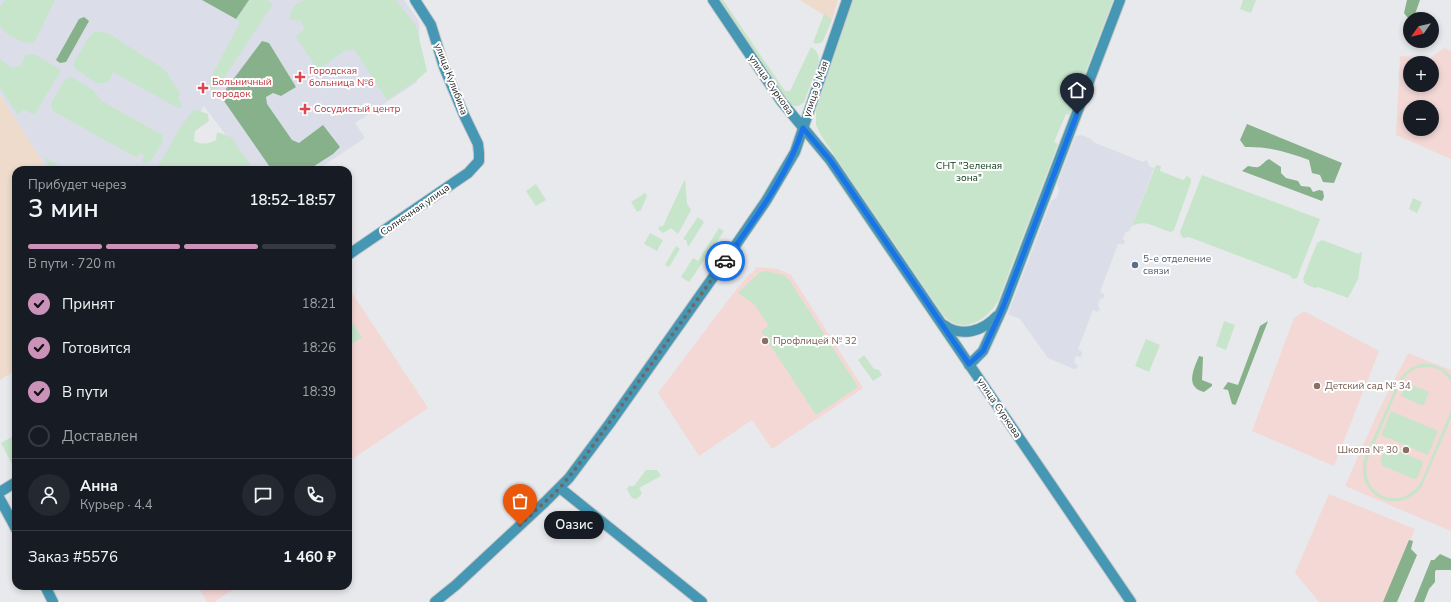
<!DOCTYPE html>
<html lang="ru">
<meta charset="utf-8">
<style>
body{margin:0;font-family:"Nunito Sans",sans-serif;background:#242831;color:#f1f3f6;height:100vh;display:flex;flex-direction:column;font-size:15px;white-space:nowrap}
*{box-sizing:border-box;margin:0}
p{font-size:13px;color:#9ea1a6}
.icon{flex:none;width:22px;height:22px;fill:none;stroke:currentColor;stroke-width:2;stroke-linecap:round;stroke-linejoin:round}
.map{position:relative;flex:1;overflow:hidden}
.details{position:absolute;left:12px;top:166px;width:340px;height:424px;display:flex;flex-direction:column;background:#171b24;border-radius:12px;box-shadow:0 2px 6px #0003}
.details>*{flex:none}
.needle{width:26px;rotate:236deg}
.controls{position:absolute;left:1403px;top:12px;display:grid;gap:8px}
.controls a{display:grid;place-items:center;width:36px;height:36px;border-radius:50%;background:#171b24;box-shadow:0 2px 6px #0003;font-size:20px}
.pin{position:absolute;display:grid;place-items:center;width:34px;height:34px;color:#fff;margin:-41px -17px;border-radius:50% 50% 50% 0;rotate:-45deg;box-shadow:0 0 4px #0007}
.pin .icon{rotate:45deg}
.courier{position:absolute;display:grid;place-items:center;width:40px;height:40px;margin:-20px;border:3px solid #1a73e8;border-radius:50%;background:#fff;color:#222;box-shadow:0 1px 5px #0007}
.bubble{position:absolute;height:28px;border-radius:14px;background:#171b24;box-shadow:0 2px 6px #0003;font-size:13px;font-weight:600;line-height:28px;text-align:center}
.head em{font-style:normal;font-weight:600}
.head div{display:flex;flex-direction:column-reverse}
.head{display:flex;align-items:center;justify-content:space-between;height:68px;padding:0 16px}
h1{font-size:26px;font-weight:600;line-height:30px}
.bar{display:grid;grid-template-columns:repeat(4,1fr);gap:6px 4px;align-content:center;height:48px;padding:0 16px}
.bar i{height:5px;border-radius:3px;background:#363941}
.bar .active{background:#cb92b9}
.bar p{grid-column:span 4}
.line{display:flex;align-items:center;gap:10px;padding:0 16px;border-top:1px solid #363941}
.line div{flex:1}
.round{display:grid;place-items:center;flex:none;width:42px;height:42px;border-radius:21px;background:#242831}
ol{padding:0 16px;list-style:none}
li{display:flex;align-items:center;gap:12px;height:44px}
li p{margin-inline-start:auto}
li .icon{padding:4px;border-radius:50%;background:#cb92b9;color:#111;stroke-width:4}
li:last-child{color:#9ea1a6}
li i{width:22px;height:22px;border:2px solid #363941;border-radius:50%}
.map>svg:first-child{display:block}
.built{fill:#dbdee9}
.industrial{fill:#eedbcb}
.education{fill:#f3d8d6;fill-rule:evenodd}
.green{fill:#c7e5ca}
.forest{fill:#86b18a}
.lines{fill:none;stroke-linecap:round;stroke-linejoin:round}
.secondary-casing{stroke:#c5c6c8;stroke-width:12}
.secondary{stroke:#4597b3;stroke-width:10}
.done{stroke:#696a6b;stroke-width:4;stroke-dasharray:0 7.2}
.route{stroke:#1a73e8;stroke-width:5}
.health-dot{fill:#e0444e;stroke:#fff;stroke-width:1.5}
.service-dot{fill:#5c6f8a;stroke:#fff;stroke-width:1.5}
.education-dot{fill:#8d6e63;stroke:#fff;stroke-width:1.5}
.labels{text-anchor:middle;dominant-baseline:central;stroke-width:4;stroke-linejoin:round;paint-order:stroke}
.health-label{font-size:10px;fill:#be3a42;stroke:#fff;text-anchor:start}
.street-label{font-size:10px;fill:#252526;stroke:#fff}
.park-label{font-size:10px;fill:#063813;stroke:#fff}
.service-label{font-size:10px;fill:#4e5e75;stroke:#fff;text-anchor:start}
.education-label{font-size:10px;fill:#785e54;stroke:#fff;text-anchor:start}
</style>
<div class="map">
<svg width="1451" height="602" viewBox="0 0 1451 602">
<rect width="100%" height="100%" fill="#e8e9ec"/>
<!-- built -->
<g class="built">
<polygon points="0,0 404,0 419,21 420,63 414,68 417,82 355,123 365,138 317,170 252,170 204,106 163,170 52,170 45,166 0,95"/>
<polygon points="1081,135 1091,139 1093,142 1143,162 1146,160 1148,162 1149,166 1154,168 1132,226 1129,231 1125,233 1123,239 1125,241 1124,244 1118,244 1100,292 1104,294 1104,298 1100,299 1098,305 1100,310 1097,312 1093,310 1078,349 1082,352 1082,355 1080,357 1076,356 1074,362 1078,366 1076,369 1074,369 1048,358 1020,319 1008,314 1051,201 1057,197 1059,190 1057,184 1074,140 1076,136"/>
</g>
<!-- industrial -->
<g class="industrial">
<polygon points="800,0 838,0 832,20"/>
<polygon points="0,95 48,170 16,170 16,370 0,380"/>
</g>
<!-- education -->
<g class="education">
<path d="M1444 48 1451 51V159L1396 135 1400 56 1431 58ZM1410 63H1432V85H1410ZM1410 107H1432V129H1410Z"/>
<polygon points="756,267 778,269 791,275 863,388 772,449 752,420 699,456 658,393 732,295 750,273 752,274"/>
<polygon points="348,287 428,408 348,462"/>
<polygon points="1304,311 1379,351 1334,466 1252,431 1294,318"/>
<polygon points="1408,353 1451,370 1451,531 1345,486 1377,414"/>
<polygon points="1329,494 1415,529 1386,602 1319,602 1295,573"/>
<polygon points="198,586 239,586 214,602 207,602"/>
</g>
<!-- green -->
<g class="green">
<path d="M5 0H55L34 43C23 44 8 36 0 27V7Z"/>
<polygon points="249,0 266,0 273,4 218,87 214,90 210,87 209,81 240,22 236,19"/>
<polygon points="304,0 396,0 416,26 427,71 417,80 387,100 354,49 344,51 318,70 296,37 304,29 301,21 289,19 294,6"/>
<path d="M717 0H723L785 91H790L811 47C817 50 819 55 819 62L804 102C798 108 793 107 786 102Z"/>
<path d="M853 0H1113L1069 115 1066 114 1054 142 1058 144 998 301C986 321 963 335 944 316L822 137 816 125V110Z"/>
<polygon points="1243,0 1256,0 1251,13 1240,9"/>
<path d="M824 14 832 20 823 41C820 44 817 44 813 43Z"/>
<polygon points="95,31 108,33 165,70 180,93 178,98 182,107 178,108 113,72 109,81 104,83 96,83 76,69 73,64 87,40"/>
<polygon points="34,54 61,70 34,115 24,109 18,115 0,88 0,59 12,68 21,65 25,55"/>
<polygon points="70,76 93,90 102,101 162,135 163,141 151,161 145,163 141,161 144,155 139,153 137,158 53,111 51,104 64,81"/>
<path d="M194 109 208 114 209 121 195 131 194 141C202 145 209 144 216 140L217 132 231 137 254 170H156L178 131Z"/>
<polygon points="43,156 66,170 51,170"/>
<path d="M1156 165 1161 166 1160 171 1183 180 1187 176 1191 179V182L1174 230 1171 232C1158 229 1145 218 1132 226Z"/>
<polygon points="1202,175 1320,219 1297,278 1293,279 1289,275 1189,237 1185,238 1182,237 1180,232"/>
<polygon points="685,179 687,204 691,210 678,234 671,228 663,233 658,229 660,226 663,226"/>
<polygon points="536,184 546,200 536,206 526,191"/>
<polygon points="645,193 647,196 641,210 637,212 631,202"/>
<polygon points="1413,198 1422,202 1417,213 1409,209"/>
<polygon points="698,217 704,222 689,246 687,245 687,241 683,239"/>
<polygon points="719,228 724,231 689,282 681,277 693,258 698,261"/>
<polygon points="650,233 663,240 657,251 644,244"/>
<path d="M1322 240 1359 254 1360 252 1362 253 1358 279 1348 298 1318 287 1315 288C1310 286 1304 285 1303 279L1317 243Z"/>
<polygon points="676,246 680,249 669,267 665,265"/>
<polygon points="766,271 784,275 790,281 858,387 816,415 761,331 769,326 754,304 738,293 760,272"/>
<polygon points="348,317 362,337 348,346"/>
<polygon points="1224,321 1235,325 1226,350 1216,346"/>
<polygon points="1146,339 1160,345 1149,372 1135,366"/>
<polygon points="864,355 874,369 879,370 882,375 873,381 858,360"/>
<path d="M1421 364C1433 363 1443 367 1451 376V381L1442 371 1432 367 1417 368 1408 373 1401 382 1367 461C1360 497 1402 513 1421 482L1451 411V419L1421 488C1397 517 1355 495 1364 459L1399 380C1405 371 1411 367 1421 364Z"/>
<polygon points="1407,383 1429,392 1423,406 1401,396"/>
<polygon points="1391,411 1438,431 1428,455 1381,435"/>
<polygon points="15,435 16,462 12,464 1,443"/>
<polygon points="1388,447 1422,461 1423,464 1417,478 1414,479 1383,466 1380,461 1385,450"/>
<polygon points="646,470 657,470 661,476 639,488 642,493 640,496 636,499 632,498 627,489 629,486 634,486"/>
</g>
<!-- forest -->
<g class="forest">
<polygon points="202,0 249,0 236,19"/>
<polygon points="1407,0 1420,0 1414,17 1407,17 1404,13"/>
<polygon points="84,17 89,21 66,62 60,63 56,60 79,19"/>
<polygon points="262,41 269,43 296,87 281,96 273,93 266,97 267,104 292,140 299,143 323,125 340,147 333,154 308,170 272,170 224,101 226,89"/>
<path d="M1247 124 1342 163 1334 183 1323 182 1320 175 1312 173 1309 160C1288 152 1267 146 1245 147L1240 140Z"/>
<path d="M1269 159 1281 167V173L1286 178 1298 181 1301 186 1310 187 1313 192 1319 190 1323 191 1324 197 1322 201 1242 171 1248 166C1251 166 1255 168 1258 167 1262 166 1264 161 1269 159Z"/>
<polygon points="1268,321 1236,404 1235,405 1232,404 1228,390 1223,389 1228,382 1238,385 1260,326"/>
<path d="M1199 356 1203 357 1202 380 1212 384V386L1204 392C1201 391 1197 390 1195 387 1188 379 1196 364 1199 356Z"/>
<polygon points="1409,540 1413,541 1411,549 1417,555 1397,602 1383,602"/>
<polygon points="1440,554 1451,559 1451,570 1436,570 1435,572 1435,582 1429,589 1424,602 1414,602 1431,560 1434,560"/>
</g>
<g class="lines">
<defs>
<g id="secondary">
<polyline points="713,0 781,101 830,160 1131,602"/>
<polyline points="348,255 468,173 479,161 479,153 478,144 464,115 444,67 431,25 415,0"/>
<path d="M944 325C962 338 983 331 997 316"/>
<polyline points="969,365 983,351 1003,307 1120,0"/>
<polyline points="560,488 702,602"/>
<polyline points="0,492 16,482"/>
<polyline points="0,499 16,529"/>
<polyline points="45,586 53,602"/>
<polyline points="435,602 456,585 545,502 569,478 610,423 733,249 766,201 795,152 847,0"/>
</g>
</defs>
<!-- secondary casing -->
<use href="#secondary" class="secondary-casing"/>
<!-- secondary -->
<use href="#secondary" class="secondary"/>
</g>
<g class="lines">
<!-- done -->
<polyline class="done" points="520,525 560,488 584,458 725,261"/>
<!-- route -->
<path class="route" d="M725 261C753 221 789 174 803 128L830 160 969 364 983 351 1003 307 1077 114"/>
</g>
<!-- markers -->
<g class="health-dot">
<path d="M298 71h4v4h4v4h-4v4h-4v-4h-4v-4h4z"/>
<path d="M201 82h4v4h4v4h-4v4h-4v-4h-4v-4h4z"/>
<path d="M303 103h4v4h4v4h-4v4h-4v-4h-4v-4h4z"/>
</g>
<circle class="service-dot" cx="1135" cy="265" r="4"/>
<g class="education-dot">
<circle cx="765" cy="341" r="4"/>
<circle cx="1317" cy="386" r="4"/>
<circle cx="1406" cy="450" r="4"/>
</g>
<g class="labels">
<!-- health labels -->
<g class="health-label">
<text x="309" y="71">Городская<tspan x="309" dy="12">больница №6</tspan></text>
<text x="212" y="82">Больничный<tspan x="212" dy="12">городок</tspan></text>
<text x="314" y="109">Сосудистый центр</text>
</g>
<!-- street labels -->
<g class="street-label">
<text transform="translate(451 79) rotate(69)">улица Кулибина</text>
<text transform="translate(771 85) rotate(55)">улица Суркова</text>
<text transform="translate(816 89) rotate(-71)">улица 9 Мая</text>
<text transform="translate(415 210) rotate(-35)">Солнечная улица</text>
<text transform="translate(999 408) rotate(56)">улица Суркова</text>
</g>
<!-- park labels -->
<g class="park-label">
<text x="969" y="166">СНТ "Зеленая<tspan x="969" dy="12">зона"</tspan></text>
</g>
<!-- service labels -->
<g class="service-label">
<text x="1143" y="259">5-е отделение<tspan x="1143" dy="12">связи</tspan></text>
</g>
<!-- education labels -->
<g class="education-label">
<text x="773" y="341">Профлицей № 32</text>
<text x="1325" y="386">Детский сад № 34</text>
<text x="1398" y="450" text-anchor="end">Школа № 30</text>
</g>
</g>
</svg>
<div class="controls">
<a><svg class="needle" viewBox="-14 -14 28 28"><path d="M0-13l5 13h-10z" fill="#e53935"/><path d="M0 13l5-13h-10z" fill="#9ea1a6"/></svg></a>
<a>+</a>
<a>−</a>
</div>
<div class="pin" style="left:520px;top:525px;background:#ea580c"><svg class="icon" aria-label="bag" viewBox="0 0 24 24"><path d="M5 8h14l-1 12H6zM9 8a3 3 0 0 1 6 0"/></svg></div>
<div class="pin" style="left:1077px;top:114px;background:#1f2937"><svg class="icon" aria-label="home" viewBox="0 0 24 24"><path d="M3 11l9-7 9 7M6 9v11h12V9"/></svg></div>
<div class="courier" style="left:725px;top:261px"><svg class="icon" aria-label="car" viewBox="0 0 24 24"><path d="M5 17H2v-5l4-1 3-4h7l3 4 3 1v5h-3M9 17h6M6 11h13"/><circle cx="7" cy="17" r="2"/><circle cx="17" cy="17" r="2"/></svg></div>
<div class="bubble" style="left:544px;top:511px;width:60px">Оазис</div>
<section class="details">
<div class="head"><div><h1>3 мин</h1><p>Прибудет через</p></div><em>18:52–18:57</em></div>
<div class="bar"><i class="active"></i><i class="active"></i><i class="active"></i><i></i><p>В пути · 720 m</p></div>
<ol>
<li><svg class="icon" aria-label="check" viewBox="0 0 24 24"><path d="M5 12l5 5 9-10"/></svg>Принят<p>18:21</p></li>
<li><svg class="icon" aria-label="check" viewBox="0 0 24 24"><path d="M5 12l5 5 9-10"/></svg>Готовится<p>18:26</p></li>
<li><svg class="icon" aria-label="check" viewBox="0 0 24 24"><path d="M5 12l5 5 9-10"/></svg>В пути<p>18:39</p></li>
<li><i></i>Доставлен</li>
</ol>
<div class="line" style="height:72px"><a class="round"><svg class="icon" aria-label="person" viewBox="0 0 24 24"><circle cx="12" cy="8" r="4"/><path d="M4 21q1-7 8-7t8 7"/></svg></a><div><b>Анна</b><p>Курьер · 4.4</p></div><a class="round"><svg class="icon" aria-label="chat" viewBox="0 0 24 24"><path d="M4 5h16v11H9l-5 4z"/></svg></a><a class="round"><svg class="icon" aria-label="phone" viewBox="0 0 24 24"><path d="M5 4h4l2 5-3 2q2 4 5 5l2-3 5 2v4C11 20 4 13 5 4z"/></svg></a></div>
<div class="line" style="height:52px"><div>Заказ #5576</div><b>1 460 ₽</b></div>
</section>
</div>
